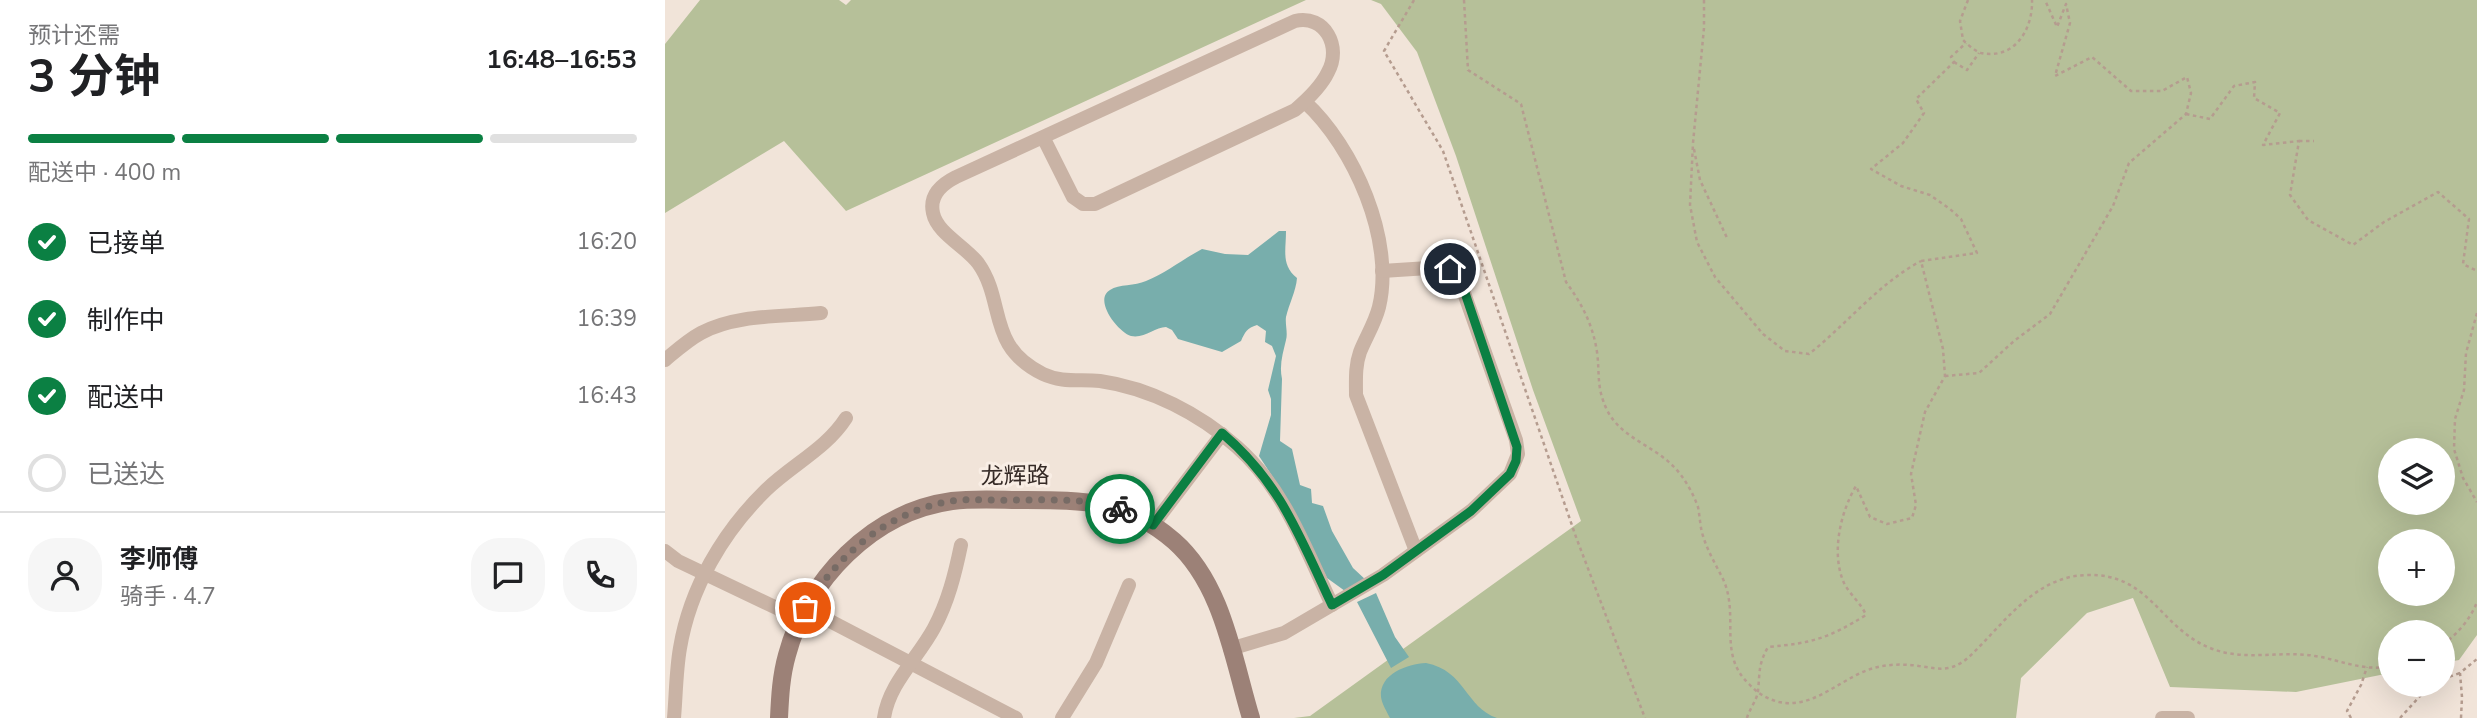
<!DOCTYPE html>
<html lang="zh">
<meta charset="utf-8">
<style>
body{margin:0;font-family:"Nunito Sans","Noto Sans SC",sans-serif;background:#f6f6f6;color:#202124;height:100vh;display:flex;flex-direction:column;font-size:26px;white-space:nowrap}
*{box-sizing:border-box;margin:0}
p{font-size:23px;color:#757577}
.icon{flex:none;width:38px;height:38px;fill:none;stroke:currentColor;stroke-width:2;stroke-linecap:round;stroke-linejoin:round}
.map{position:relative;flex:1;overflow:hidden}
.side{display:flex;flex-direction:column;background:#fff;width:665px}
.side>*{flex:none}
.fabs{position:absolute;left:1713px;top:438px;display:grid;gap:14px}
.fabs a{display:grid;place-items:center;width:77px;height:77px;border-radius:50%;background:#fff;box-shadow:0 7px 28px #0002;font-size:35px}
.pin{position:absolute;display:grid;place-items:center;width:60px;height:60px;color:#fff;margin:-30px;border:4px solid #fff;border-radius:50%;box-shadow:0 2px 7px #0007}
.courier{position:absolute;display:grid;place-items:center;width:70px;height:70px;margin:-35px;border:5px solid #0b8043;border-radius:50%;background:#fff;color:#222;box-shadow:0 2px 9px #0007}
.overview em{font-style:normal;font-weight:700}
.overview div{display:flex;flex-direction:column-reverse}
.overview{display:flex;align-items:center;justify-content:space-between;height:119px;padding:0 28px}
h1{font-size:46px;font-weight:700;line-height:52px}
.bar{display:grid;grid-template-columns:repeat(4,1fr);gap:10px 7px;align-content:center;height:84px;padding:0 28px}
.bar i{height:9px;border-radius:5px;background:#e0e0e0}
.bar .current{background:#0b8043}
.bar p{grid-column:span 4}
.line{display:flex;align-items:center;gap:18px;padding:0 28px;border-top:2px solid #e0e0e0}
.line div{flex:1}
.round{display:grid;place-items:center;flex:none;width:74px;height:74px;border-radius:28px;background:#f6f6f6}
ol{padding:0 28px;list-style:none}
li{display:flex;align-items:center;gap:21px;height:77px}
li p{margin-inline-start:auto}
li .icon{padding:7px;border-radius:50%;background:#0b8043;color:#fff;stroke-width:4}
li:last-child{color:#757577}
li i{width:38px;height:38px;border:4px solid #e0e0e0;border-radius:50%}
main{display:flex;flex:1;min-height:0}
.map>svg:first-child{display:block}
.green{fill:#b6c099;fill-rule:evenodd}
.water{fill:#78aeac}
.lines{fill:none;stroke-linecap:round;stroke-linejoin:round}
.path{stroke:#b59c8f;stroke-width:2.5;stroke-dasharray:3.5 3.5;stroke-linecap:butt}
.street{stroke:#c9b3a5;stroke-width:14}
.secondary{stroke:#9c8177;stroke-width:18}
.done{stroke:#776b65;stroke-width:7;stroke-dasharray:0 12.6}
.route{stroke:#0b8043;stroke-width:9}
.labels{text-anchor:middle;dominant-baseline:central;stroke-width:6;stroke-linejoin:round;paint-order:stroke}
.street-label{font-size:23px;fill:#352a26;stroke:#f9eee5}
</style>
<main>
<section class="side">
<div class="overview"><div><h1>3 分钟</h1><p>预计还需</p></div><em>16:48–16:53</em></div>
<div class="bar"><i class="current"></i><i class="current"></i><i class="current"></i><i></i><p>配送中 · 400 m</p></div>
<ol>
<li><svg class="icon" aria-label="check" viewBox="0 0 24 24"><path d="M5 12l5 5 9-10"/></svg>已接单<p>16:20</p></li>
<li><svg class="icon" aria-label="check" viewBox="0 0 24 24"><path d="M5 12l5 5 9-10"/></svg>制作中<p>16:39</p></li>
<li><svg class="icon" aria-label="check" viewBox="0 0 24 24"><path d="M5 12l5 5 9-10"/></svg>配送中<p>16:43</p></li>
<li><i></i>已送达</li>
</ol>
<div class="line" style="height:126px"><a class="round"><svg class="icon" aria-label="person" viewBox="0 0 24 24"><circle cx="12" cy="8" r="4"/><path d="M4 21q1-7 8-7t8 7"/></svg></a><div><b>李师傅</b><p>骑手 · 4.7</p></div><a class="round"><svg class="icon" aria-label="chat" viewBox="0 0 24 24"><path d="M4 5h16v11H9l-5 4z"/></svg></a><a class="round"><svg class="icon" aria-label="phone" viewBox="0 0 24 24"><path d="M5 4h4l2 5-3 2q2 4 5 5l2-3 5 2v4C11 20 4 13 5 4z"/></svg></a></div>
</section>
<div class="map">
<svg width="1812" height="718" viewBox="0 0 1812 718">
<rect width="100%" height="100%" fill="#f1e4d9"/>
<!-- green -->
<g class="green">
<polygon points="35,0 174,0 181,5 186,0 641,0 181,211 119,141 0,213 0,44"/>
<path d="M706 0H1812V635L1794 660 1778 663V632H1726L1725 673 1631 692 1505 687 1468 598 1422 613 1356 678 1351 718H629L645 716 916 521 868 390 791 156 752 52 716 4ZM1726 450H1778V502H1726ZM1726 541H1778V593H1726Z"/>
</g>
<!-- water -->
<g class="water">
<path d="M614 231H621C621 251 616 265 632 278 631 291 624 304 621 317 620 324 623 333 621 340 618 353 614 365 617 379L615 441 627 449 635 485 646 489 647 503 658 506 667 531 688 568 702 581 680 591 662 578 619 494 594 456 606 415V399L603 390 611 356 607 346 600 342 601 331 592 325C582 328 580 332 576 341L557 352 513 339 507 330 501 327C490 327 479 339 466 336 453 332 428 300 445 290 454 284 470 286 481 281 501 273 518 259 537 249L560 254 583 255Z"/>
<polygon points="711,593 730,637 744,657 726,668 692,602"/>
<path d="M761 663C801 671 800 707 832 718H725C722 712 717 704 716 697 714 674 742 664 761 663Z"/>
</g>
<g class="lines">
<!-- path -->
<g class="path">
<polyline points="749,0 719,51 778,151 911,537 980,718"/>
<path d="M799 0 803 70 856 104 901 282C917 304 928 325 932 352 935 374 931 387 942 410 956 438 988 445 1009 467 1019 477 1028 493 1033 507 1035 517 1035 527 1038 536 1043 552 1051 565 1058 579 1075 616 1052 654 1084 684 1092 693 1102 699 1114 702 1151 710 1179 674 1213 667 1226 664 1240 664 1254 666 1264 667 1273 670 1283 668 1298 665 1306 655 1316 645 1346 614 1375 576 1422 575 1485 573 1495 628 1545 648 1580 662 1615 650 1650 656 1676 660 1698 672 1726 666"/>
<path d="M1039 0V28L1028 143 1025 205 1032 242 1050 277 1098 334 1120 351 1144 354C1182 324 1213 284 1256 261"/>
<path d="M1303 0 1295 21 1298 40C1303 45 1310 51 1316 53 1350 60 1368 29 1367 0"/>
<polyline points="1289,62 1302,70 1314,53"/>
<polyline points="1521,114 1545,119 1569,86 1590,82 1589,98 1615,113 1598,145 1634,141 1625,195 1643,220 1688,245 1719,222 1773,192 1804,219 1798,264 1812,271"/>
<polyline points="1634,141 1649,141"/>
<polyline points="1029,149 1035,180 1063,240"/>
<polyline points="1812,313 1801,353 1799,390 1790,419 1789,449 1798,478 1812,502"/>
<polyline points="1280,376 1314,373 1349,341 1385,314 1448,206 1464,163 1521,114 1526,93 1522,77 1497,91 1466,91 1427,57 1390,76 1405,23 1401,4 1392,27 1380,0"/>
<path d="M1778 644C1792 635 1806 618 1812 602"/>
<polyline points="1778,679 1795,673"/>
<path d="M1082 718C1084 710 1092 700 1093 691 1095 672 1093 665 1103 647 1147 643 1162 639 1201 615 1196 603 1185 595 1179 583 1166 554 1175 513 1191 486L1205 517 1222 524 1247 518 1251 505 1246 474 1260 412 1280 376 1278 349 1256 261 1312 253 1296 219 1285 209 1265 195 1236 186 1206 169 1238 143 1259 113 1251 99 1289 62 1286 57 1301 43"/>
<polyline points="1686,718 1682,711 1696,685 1702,667"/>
<polyline points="1735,718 1766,684"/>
<polyline points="1796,718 1797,697 1795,673 1812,659"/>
</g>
<!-- street -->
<g class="street">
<path d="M640 102C689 147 730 240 714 307 710 323 701 337 695 352 690 366 691 380 691 395L751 551"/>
<path d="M378 137 408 197 418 204H430L630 110C643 99 656 87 663 72 677 47 660 14 630 21L291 177C277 184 264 195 268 213 272 233 300 246 313 263 341 302 321 346 378 374 397 383 415 379 435 381 485 388 535 414 572 447 619 488 641 550 667 605"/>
<path d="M0 360C12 350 23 340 36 333 71 314 118 317 156 313"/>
<polyline points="488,525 557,434"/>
<polyline points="0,551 13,561 135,619"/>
<polyline points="140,608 351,718"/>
<polyline points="565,649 619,633 718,575 806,511 845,474 853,454 851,440 793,276 779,267 717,271"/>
<path d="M9 718C11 695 11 671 15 648 25 588 58 532 101 490 128 464 161 449 181 418"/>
<path d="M219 718C224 683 253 658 269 628 283 602 290 574 296 545"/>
<polyline points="397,718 431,663 464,585"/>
<polyline points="1497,718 1523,718"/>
</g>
<!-- secondary -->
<path class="secondary" d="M114 718C115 697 116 676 122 655 142 580 207 512 287 501 310 498 337 500 361 500 419 500 462 500 509 541 558 584 568 659 586 718"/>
</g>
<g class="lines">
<!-- done -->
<path class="done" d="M140 608C173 555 222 512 286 501 308 498 332 501 355 500 389 500 422 498 455 509"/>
<!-- route -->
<path class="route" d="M455 509 488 525 557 433C616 483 635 538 667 605L718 575 806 511 845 474 851 461 852 447 796 281 785 269"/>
</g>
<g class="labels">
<!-- street labels -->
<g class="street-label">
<text transform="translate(350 476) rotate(-1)">龙辉路</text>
</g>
</g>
</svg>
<div class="fabs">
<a><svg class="icon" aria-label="layers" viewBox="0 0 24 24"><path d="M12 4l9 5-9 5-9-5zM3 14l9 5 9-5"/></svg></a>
<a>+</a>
<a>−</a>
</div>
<div class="pin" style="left:140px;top:608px;background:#ea580c"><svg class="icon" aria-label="bag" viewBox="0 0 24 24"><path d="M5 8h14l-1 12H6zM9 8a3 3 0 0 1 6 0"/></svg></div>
<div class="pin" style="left:785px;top:269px;background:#1f2937"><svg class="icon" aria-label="home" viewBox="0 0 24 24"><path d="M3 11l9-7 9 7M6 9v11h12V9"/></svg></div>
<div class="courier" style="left:455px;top:509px"><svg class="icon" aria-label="bike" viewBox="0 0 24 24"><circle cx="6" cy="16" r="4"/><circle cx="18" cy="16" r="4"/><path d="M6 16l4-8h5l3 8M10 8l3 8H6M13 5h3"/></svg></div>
</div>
</main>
